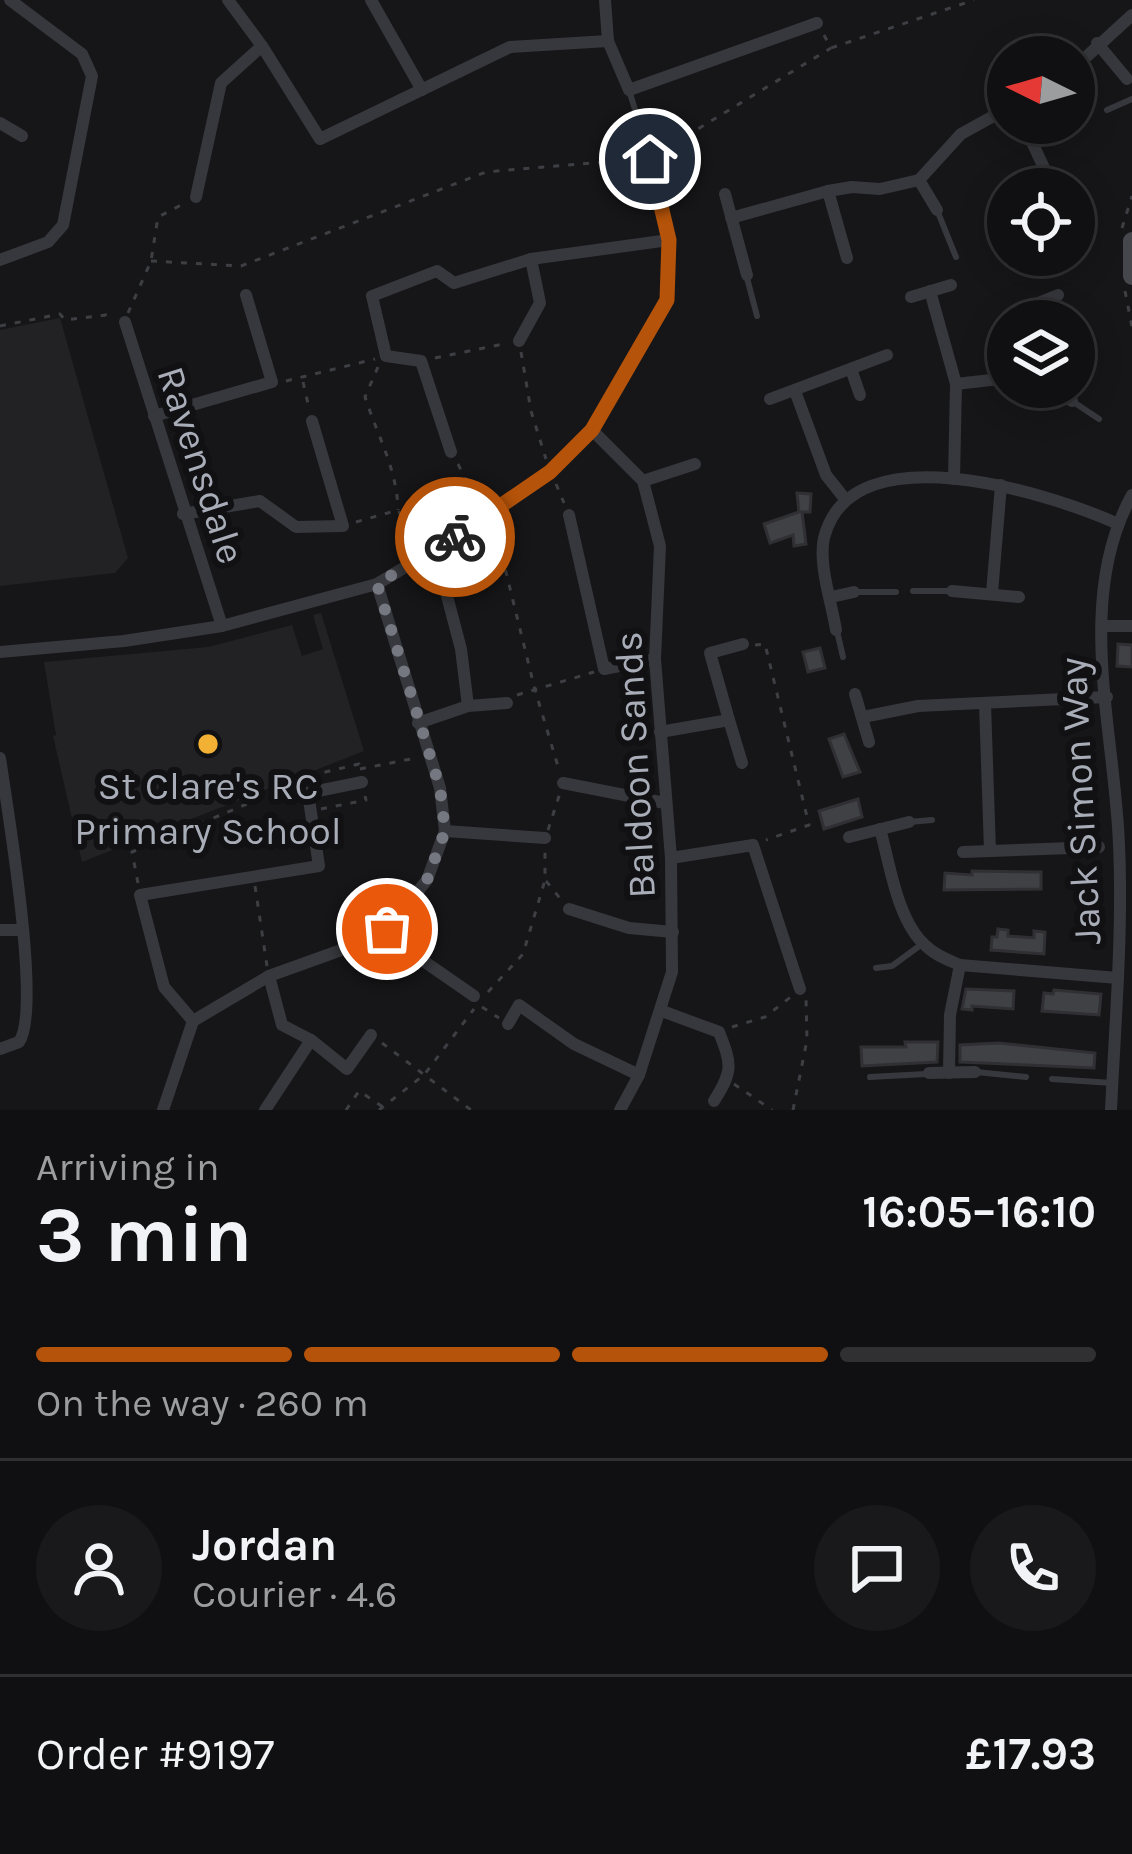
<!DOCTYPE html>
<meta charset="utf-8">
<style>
body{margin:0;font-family:Karla,sans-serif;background:#19191b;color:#f1f3f6;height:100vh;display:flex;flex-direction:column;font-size:45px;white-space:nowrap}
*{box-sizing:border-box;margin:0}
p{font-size:39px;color:#9c9d9f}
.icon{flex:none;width:66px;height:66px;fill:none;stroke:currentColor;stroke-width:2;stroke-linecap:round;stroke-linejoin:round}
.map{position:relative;height:1110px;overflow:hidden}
.panel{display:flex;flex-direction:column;background:#101012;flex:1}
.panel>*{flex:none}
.needle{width:78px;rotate:275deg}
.fabs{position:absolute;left:987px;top:36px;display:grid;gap:24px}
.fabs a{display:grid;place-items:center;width:108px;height:108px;border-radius:50%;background:#101012;box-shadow:0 6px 30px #0003,0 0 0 3px #303032;font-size:60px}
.pin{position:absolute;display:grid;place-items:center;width:102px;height:102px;color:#fff;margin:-51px;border:6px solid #fff;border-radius:50%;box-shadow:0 3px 12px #0007}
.courier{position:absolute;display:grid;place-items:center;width:120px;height:120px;margin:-60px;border:9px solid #b45309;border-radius:50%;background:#fff;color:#222;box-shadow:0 3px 15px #0007}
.headline em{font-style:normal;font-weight:700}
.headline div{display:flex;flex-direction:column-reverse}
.headline{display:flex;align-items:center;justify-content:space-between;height:204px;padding:0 36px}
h1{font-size:78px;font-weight:700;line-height:90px}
.bar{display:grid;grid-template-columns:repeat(4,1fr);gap:18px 12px;align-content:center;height:144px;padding:0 36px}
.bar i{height:15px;border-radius:9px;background:#303032}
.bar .on{background:#b45309}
.bar p{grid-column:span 4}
.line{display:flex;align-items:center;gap:30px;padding:0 36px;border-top:3px solid #303032}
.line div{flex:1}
.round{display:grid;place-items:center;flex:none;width:126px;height:126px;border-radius:63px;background:#19191b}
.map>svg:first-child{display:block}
.built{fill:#222225}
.building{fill:#404145;stroke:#303034;stroke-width:3}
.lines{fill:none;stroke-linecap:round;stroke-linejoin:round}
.path{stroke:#3d3f44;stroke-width:3;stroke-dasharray:6 9;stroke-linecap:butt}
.service{stroke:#37383d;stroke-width:6}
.minor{stroke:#37383d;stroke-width:12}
.secondary{stroke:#45474d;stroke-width:18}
.done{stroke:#757880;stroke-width:12;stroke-dasharray:0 21.6}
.route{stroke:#b45309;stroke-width:15}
.poi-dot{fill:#f2b134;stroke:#111113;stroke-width:4.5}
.labels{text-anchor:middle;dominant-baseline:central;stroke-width:12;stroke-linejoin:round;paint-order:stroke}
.street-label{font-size:39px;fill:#a8adb8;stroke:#111113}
.poi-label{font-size:39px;fill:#a8adb8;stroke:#111113}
</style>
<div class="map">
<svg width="1132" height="1110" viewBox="0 0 1132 1110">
<rect width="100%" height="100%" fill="#161618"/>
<!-- built -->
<g class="built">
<polygon points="60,318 128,558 115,573 0,586 0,330"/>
<polygon points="321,613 364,751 82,862 53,736 56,735 44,662 208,647 292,625 302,656 323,649 313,615"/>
</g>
<!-- building -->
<g class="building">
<polygon points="797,493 811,494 810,512 802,512 806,544 794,546 793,535 770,543 764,524 799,512"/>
<polygon points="1118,644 1132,645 1132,667 1117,666"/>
<polygon points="820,648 825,668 808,672 803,652"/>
<polygon points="844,734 860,772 843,777 829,739"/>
<polygon points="858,799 862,817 824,829 819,811"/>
<polygon points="972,871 1041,872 1041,889 944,890 945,873 972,875"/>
<polygon points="998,929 1008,930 1008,936 1034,938 1034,931 1045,932 1044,954 991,950 992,937 997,937"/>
<polygon points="966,989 1014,991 1013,1009 972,1006 972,1010 962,1009"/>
<polygon points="1054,990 1101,994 1099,1015 1042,1011 1044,993 1053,994"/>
<polygon points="905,1042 938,1042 937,1062 862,1066 861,1047 906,1047"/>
<polygon points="998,1043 1095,1053 1094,1068 960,1062 960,1045"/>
</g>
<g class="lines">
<!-- path -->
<g class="path">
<polyline points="824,35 831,48 974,0"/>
<polyline points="660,152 831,48"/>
<polyline points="1122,228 1132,196"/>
<polyline points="151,261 241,266 486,172 640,159"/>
<polyline points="1125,291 1132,327"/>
<polyline points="128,313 151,261 158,217 187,202"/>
<polyline points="0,326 60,314 65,320 106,315 113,318"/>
<polyline points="521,352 531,411 546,459"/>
<polyline points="435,358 508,343"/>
<path d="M378 367 365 397C378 437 397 469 398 510"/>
<polyline points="286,381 375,359"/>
<polyline points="303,382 309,408"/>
<polyline points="458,464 480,509"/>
<polyline points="556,484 564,503"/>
<polyline points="356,522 398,510 418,548"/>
<polyline points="490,528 502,556 535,690 560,773"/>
<polyline points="428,567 439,584"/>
<polyline points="755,645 765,644 809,825 766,840"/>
<polyline points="517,695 594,672"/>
<polyline points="360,769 416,758"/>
<polyline points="321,809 366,800 365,796"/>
<polyline points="548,830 560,793"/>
<polyline points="546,881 563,902"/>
<polyline points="138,883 132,852 321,773 359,764 360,767"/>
<polyline points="255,886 267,966"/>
<polyline points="488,992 523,954 545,880 545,851"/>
<polyline points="482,1007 499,1018"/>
<polyline points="732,1027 765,1017 792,996"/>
<polyline points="382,1043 471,1110"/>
<polyline points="734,1084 772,1110"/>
<polyline points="346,1110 359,1091 383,1107"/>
<polyline points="379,1110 424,1075 474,1009"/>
<polyline points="793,1110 807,1040 806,998"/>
</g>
<!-- service -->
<g class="service">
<polyline points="629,90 650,159"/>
<polyline points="1107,110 1132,99"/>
<polyline points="937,210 956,257"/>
<polyline points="747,278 757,316"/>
<polyline points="1072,401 1099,419"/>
<polyline points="913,591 952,591"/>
<polyline points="854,592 896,592"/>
<polyline points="837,631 843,657"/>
<polyline points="909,822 932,820"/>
<polyline points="876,968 892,966 922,944"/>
<polyline points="976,1072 1026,1077"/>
<polyline points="870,1077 926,1074"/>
<polyline points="1052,1079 1112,1083"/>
</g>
<!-- minor -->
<g class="minor">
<polyline points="371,0 422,90"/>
<polyline points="605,0 608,41 629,90 817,23"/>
<polyline points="1097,43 1127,79"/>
<polyline points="262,46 320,139 510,47 608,41"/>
<polyline points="1074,68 1132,15"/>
<polyline points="0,123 22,136"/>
<polyline points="1023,123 1054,189"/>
<polyline points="919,180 937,210"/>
<polyline points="1027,185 1049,177"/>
<polyline points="828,191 847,258"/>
<polyline points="725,194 747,275"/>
<polyline points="196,197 221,83 262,46 228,0"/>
<polyline points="731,218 828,191 852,187 880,189 919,180 961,134 1008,108"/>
<polyline points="0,260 48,242 63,225 92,76 82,54 10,0"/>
<polyline points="930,291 956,384 954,479"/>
<polyline points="911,297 951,285"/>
<polyline points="1040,304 1046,321"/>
<polyline points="1021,310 1058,295"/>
<polyline points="125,322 222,626"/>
<polyline points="519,341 540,303 531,259"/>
<polyline points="851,369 860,395"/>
<polyline points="956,384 1008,378"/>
<polyline points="1045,387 1072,401"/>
<polyline points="795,391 826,475 845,499"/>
<polyline points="770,399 887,355"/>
<polyline points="154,416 272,382 246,295"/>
<polyline points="592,430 643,481 660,546 655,659 671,858 672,972 639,1075 620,1110"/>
<polyline points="451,452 421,361 386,356 372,296 437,271 454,283 531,259 669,240"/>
<polyline points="643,481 695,464"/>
<polyline points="183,514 260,501 296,527 343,526 312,421"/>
<polyline points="569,515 604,669 655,659"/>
<polyline points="952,591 1019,597"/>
<polyline points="992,593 1001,485"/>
<polyline points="831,597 854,592"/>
<polyline points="1102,626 1132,626"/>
<path d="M836 630C832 604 818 564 824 538 851 430 1048 493 1116 523"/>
<polyline points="0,652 124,641 222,626 377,584 485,519 550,472 592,430 667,300 669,240 650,159"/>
<polyline points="855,694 869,742"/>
<polyline points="985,704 990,851"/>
<polyline points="468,706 507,703"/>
<polyline points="863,717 918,706 1107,697"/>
<polyline points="729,720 742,763"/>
<polyline points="418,723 468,706 461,649 447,596"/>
<polyline points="660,732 729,720 710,653 743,644"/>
<path d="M0 758C7 807 42 1010 19 1042L0 1049"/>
<polyline points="563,783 665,803"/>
<path d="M880 829C890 864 897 921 926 946 935 955 948 960 960 965L1118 978"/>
<polyline points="445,831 545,838"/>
<polyline points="849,837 909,822"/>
<polyline points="963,852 1099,847"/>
<polyline points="671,858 753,845 800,989"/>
<polyline points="569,909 629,928 673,932"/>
<polyline points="387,929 412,953 474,996"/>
<polyline points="0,930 22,930"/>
<path d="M662 1011 719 1032C732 1065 733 1071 714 1101"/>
<polyline points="193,1021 164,987 140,895 319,866 308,793 362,782"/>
<polyline points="508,1024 519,1005 574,1044 639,1075"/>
<polyline points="311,1040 347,1069 371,1035"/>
<polyline points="929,1073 975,1072"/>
<polyline points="949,1073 950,1015 960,965"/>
<polyline points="163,1110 193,1021 269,976 358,944 387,929 427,880 445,831 440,788 377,584"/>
<polyline points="265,1110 311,1040 282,1025 269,976"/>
<path d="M1111 1110C1115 1022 1123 933 1119 845 1115 732 1074 600 1132 495"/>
</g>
<!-- secondary -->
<polyline class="secondary" points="1132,241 1132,276"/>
</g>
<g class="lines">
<!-- done -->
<polyline class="done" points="387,929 427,880 445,831 440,788 377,584 455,537"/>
<!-- route -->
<polyline class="route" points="455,537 550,472 592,430 667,300 669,240 650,159"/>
</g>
<!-- markers -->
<circle class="poi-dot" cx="208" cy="744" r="12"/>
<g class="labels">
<!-- street labels -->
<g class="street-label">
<text transform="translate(201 465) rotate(72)">Ravensdale</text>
<text transform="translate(635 765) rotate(-93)">Baldoon Sands</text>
<text transform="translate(1080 801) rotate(-93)">Jack Simon Way</text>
</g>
<!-- poi labels -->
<g class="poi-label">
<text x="208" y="786">St Clare's RC<tspan x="208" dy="45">Primary School</tspan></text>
</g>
</g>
</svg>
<div class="fabs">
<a><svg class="needle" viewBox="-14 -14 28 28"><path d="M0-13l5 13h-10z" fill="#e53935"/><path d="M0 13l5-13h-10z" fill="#9c9d9f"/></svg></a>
<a><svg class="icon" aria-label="locate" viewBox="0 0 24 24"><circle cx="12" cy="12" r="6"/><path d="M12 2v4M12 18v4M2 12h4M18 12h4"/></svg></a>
<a><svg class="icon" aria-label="layers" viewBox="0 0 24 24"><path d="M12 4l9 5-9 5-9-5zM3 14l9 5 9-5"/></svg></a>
</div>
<div class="pin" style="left:387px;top:929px;background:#ea580c"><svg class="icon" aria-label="bag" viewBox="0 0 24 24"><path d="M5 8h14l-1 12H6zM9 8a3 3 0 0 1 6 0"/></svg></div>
<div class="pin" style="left:650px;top:159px;background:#1f2937"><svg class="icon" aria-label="home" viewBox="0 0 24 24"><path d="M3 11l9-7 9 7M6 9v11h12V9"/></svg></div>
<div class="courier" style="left:455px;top:537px"><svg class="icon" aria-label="bike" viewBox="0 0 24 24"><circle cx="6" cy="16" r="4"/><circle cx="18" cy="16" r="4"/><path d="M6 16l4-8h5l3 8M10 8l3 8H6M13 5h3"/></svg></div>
</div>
<section class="panel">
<div class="headline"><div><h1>3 min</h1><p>Arriving in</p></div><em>16:05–16:10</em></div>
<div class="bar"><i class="on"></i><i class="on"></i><i class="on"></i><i></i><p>On the way · 260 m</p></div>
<div class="line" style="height:216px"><a class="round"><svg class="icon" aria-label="person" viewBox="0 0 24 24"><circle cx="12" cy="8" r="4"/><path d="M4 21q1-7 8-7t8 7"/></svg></a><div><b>Jordan</b><p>Courier · 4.6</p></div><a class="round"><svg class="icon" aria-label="chat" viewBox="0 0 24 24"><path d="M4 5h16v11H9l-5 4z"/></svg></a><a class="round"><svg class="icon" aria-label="phone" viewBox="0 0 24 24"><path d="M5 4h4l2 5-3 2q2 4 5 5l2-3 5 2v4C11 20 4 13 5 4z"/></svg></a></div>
<div class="line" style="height:156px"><div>Order #9197</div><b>£17.93</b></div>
</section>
